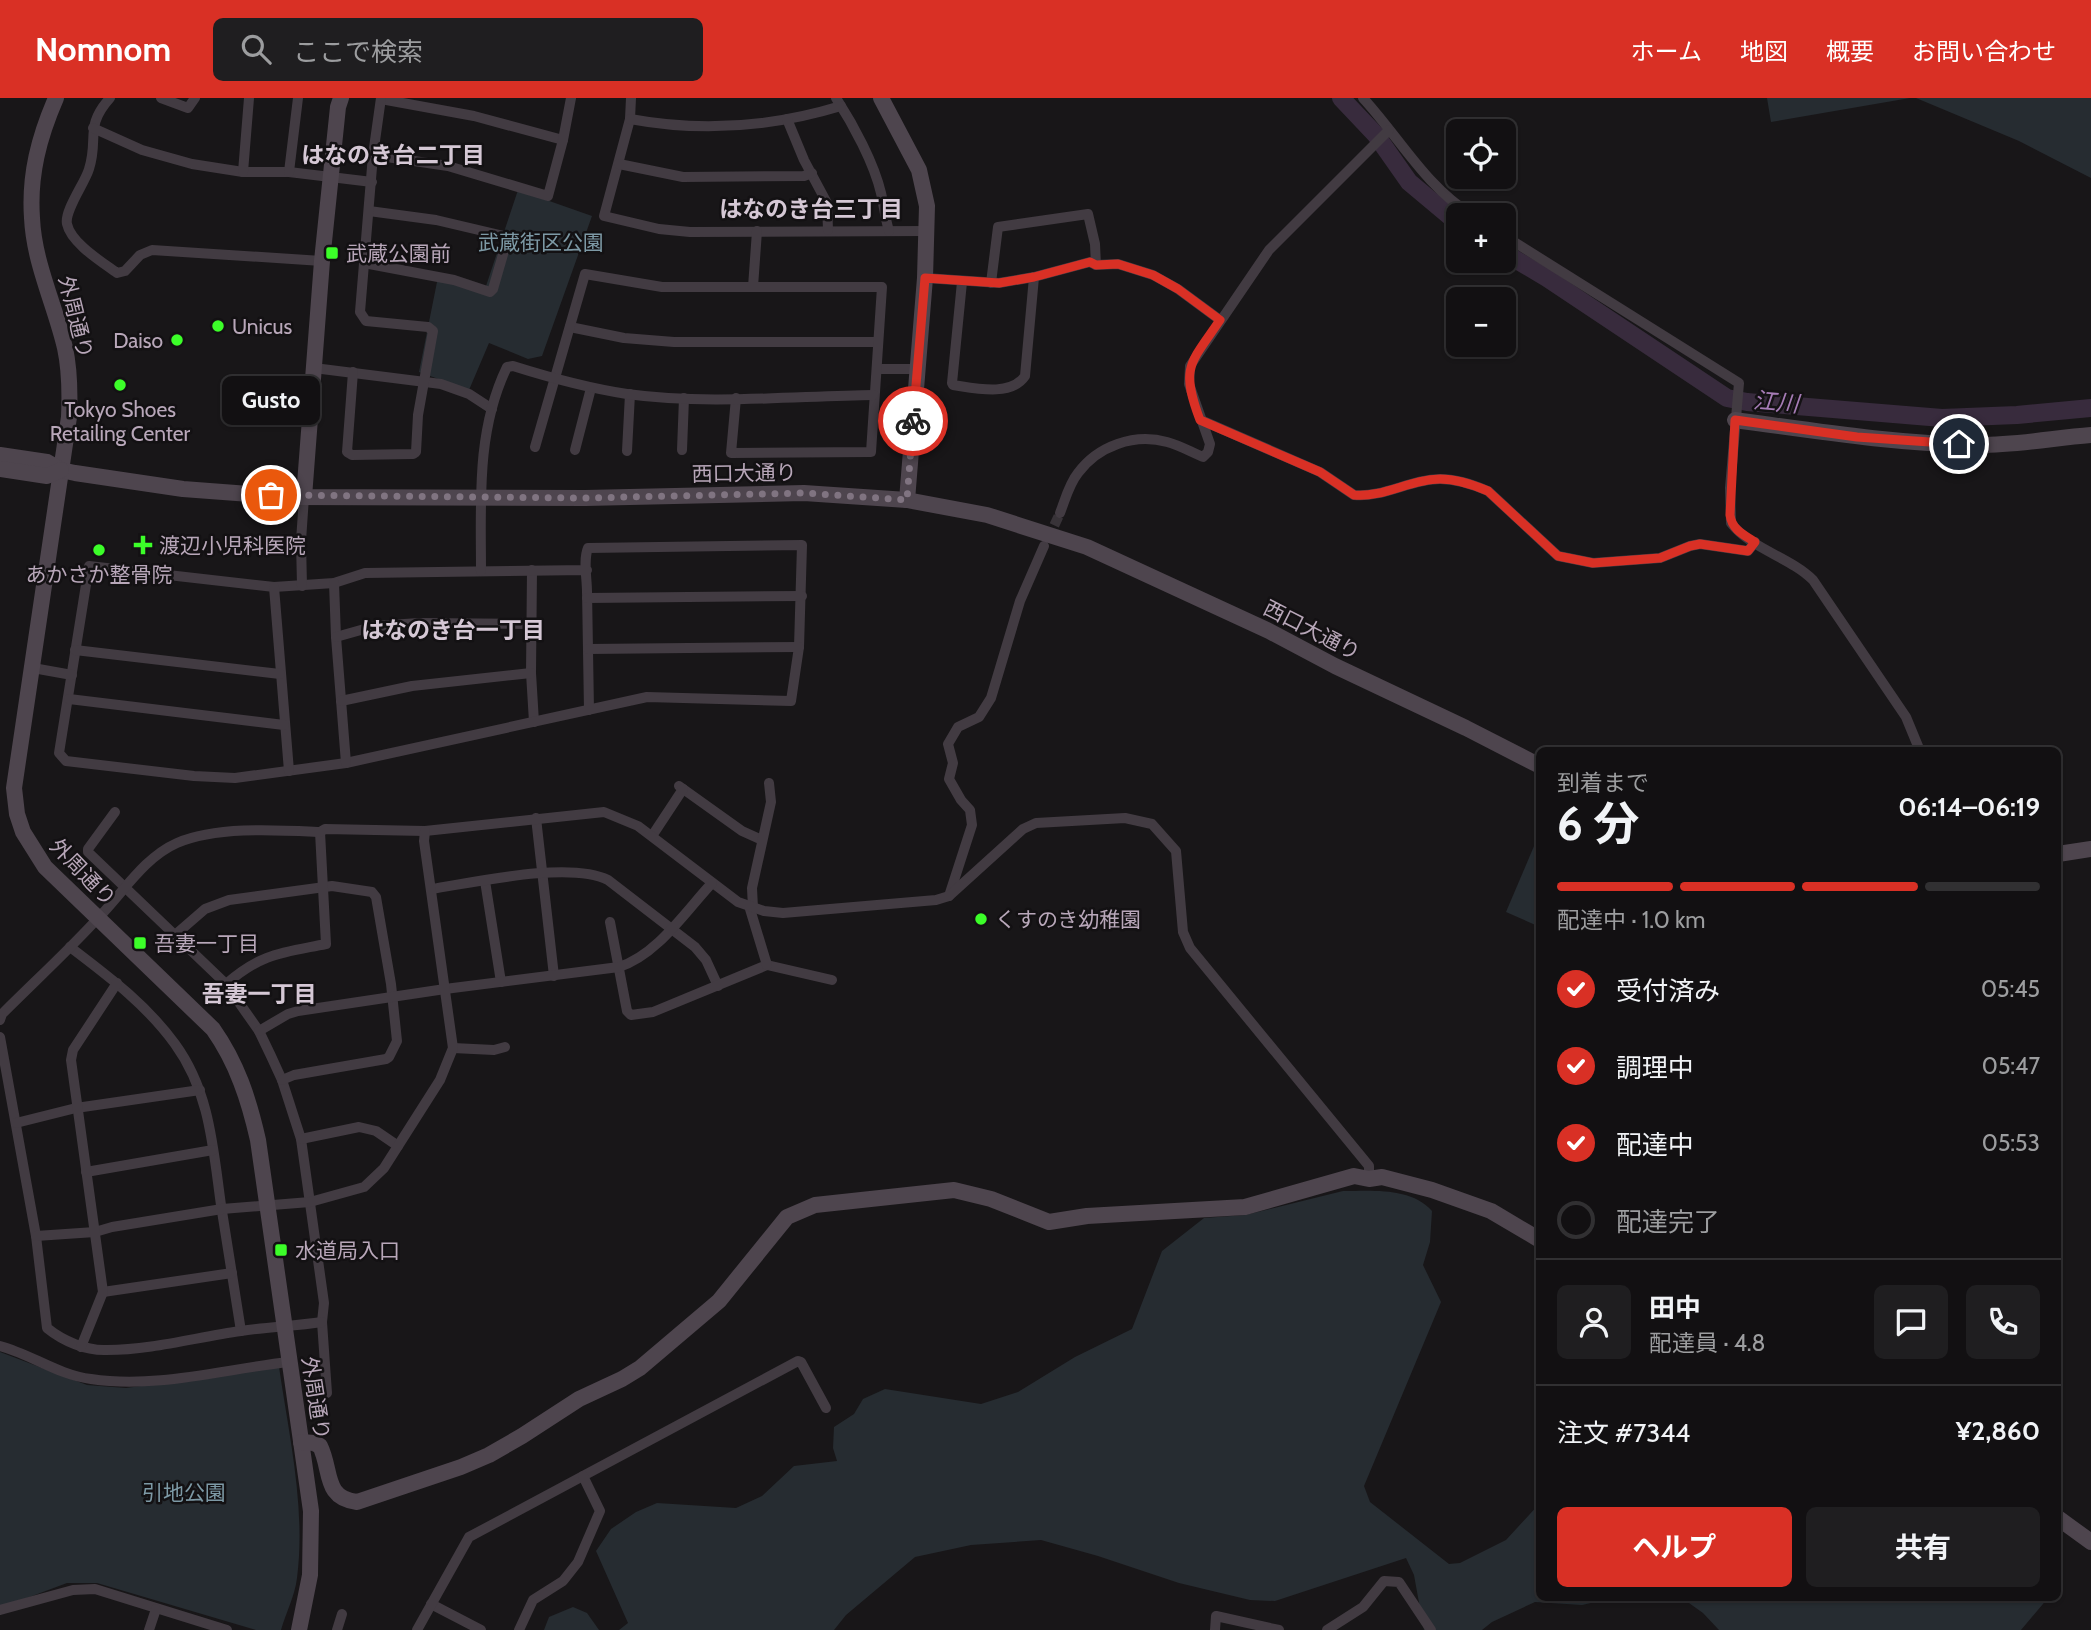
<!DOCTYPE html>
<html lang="ja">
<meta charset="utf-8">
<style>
body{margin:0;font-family:Cabin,"Noto Sans JP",sans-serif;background:#1f1e20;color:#f1f3f6;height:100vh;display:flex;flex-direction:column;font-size:26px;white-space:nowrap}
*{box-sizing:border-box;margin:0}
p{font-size:23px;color:#9c9d9f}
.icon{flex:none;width:38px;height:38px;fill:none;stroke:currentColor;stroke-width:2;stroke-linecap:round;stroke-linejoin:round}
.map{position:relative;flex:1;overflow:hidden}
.panel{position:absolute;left:1536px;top:649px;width:525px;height:854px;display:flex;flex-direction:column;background:#121012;border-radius:10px;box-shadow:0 2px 5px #0004,0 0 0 2px #313032}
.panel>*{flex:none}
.controls{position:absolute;left:1446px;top:21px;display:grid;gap:14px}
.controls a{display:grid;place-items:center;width:70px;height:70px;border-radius:10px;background:#121012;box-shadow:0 2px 5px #0004,0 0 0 2px #313032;font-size:35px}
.pin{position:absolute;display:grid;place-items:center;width:60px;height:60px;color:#fff;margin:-30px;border:4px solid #fff;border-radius:50%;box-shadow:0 2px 7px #0007}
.courier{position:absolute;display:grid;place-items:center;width:70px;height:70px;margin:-35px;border:5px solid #d93025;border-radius:50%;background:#fff;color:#222;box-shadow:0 2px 9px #0007}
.bubble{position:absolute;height:49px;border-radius:10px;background:#121012;box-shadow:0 2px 5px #0004,0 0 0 2px #313032;font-size:23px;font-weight:700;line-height:49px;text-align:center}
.headline em{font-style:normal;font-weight:700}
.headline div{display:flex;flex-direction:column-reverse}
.headline{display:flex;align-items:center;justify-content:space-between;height:119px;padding:0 21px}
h1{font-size:46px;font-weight:700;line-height:52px}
.bar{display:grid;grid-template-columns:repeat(4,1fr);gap:10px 7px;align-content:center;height:84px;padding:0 21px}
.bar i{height:9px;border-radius:5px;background:#313032}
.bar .selected{background:#d93025}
.bar p{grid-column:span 4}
.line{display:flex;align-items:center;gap:18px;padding:0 21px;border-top:2px solid #313032}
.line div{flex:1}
.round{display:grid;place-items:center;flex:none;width:74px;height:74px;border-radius:10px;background:#1f1e20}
ol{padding:0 21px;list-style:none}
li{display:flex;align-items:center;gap:21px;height:77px}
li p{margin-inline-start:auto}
li .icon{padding:7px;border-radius:50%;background:#d93025;color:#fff;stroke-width:4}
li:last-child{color:#9c9d9f}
li i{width:38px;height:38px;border:4px solid #313032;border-radius:50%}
.cta{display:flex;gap:14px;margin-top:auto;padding:14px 21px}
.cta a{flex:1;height:80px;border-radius:10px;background:#d93025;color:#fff;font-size:28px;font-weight:700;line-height:80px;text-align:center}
.cta a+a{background:#1f1e20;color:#f1f3f6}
header{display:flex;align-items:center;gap:42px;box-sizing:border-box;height:98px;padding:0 35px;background:#d93025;color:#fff}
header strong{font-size:33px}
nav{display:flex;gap:38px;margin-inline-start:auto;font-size:24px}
.search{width:490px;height:63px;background:#1f1e20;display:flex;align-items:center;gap:18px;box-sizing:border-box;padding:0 24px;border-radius:10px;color:#9c9d9f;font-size:26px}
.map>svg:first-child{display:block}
.green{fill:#262c31}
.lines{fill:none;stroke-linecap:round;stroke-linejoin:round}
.river{stroke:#382b3d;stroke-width:18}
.street-tunnel{stroke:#383338;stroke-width:10;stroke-dasharray:10 5;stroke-linecap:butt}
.street{stroke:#423b42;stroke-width:10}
.secondary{stroke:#4e454e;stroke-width:16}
.done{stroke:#807481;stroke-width:7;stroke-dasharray:0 12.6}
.route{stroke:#d93025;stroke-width:9}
.poi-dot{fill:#3cfe29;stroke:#131113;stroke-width:2.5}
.labels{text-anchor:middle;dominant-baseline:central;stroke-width:5;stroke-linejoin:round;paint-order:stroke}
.park-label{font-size:21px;fill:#7d99a5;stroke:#131113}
.poi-label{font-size:21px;fill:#b8a7b9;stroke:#131113;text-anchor:start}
.street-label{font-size:21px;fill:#b8a7b9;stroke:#131113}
.neighbourhood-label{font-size:23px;font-weight:bold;fill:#d5c8d5;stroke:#131113}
.water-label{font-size:23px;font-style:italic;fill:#a67cb6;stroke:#131113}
</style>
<header>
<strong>Nomnom</strong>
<div class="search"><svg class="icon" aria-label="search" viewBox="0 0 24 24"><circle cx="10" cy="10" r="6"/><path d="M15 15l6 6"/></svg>ここで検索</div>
<nav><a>ホーム</a><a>地図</a><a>概要</a><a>お問い合わせ</a></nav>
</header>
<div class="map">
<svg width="2091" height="1532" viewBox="0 0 2091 1532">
<rect width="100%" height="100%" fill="#181618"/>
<!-- green -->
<g class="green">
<polygon points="1767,0 1910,0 1771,24"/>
<polygon points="1916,0 2091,0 2091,80 2019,43"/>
<polygon points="518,92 592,118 542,258 528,261 489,245 469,292 419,274 437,184 441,180 484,194"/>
<polygon points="1540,734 1540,829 1506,814"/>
<path d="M1343 1093C1372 1093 1411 1089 1432 1113L1430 1144 1423 1167 1441 1204 1364 1388 1370 1404 1449 1466 1460 1465 1506 1442 1540 1405V1500H1613L1582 1507 1535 1504 1492 1524 1482 1532H1424L1414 1477 1406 1460 1275 1503 1250 1502 1179 1485 1098 1458 1041 1442 971 1447 915 1459 846 1517 834 1532H619L628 1525 596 1453 611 1431 636 1414 657 1405 736 1410 762 1398 794 1368 837 1363 833 1350 834 1329 854 1316 863 1301 885 1291 981 1306 1018 1294 1075 1259 1132 1231 1162 1153 1204 1120 1245 1117Z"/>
<path d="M0 1254 87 1287 126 1290 279 1269C289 1338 306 1410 297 1480 295 1497 286 1515 281 1532H256L97 1485H67L0 1510Z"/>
<polygon points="1682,1500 2048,1500 2021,1532 1719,1532 1703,1515"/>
<polygon points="573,1509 587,1515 599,1532 544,1532 549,1519"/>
</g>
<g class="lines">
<!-- river -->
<g class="river">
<polyline points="1341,0 1376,37 1409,84 1458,125"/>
<polyline points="1503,154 1547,180 1727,300 1747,304 1942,320 2017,317 2091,310"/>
</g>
<!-- street-tunnel -->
<polyline class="street-tunnel" points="1048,441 1060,415"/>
<!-- street -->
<g class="street">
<path d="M110 0C84 29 99 40 89 71 85 85 64 113 67 126 71 145 102 164 117 175L125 173 140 157 152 152 322 163"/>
<polyline points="161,0 188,10 195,0"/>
<polyline points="631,0 630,21 604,118 659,131 690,134 927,133"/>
<path d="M836 0C853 26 874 65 881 95 884 108 885 120 889 133"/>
<path d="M1363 0C1399 39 1426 89 1472 117"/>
<polyline points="381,1 474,18 563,42"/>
<path d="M630 21C700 34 772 29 841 8"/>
<polyline points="787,21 804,62 827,105 828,132"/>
<polyline points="93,30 142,52 192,66 243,74 289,74 372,84"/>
<polyline points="373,57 448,68 548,98 563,42 571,0"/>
<polyline points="619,66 683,79 804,78 812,75"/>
<polyline points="243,74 249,0"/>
<polyline points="289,74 298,0"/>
<path d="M1503 137 1739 285 1730 390 1731 425C1751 451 1790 459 1813 482L1906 619 1920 653"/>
<polyline points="364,165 454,182 490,194 493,191 506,146 504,138 436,122 369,113"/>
<polyline points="925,180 999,185 1034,179 1090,164 1096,167 1118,166 1153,177 1178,191 1220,222"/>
<path d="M962 184 952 285 953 287C974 290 1011 299 1025 278L1034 179"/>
<polyline points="991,185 998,129 1088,116 1095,146 1096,167"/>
<polyline points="753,189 757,133"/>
<polyline points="570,229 624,240 674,244 878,244"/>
<polyline points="314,270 441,286 469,296 492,311"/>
<polyline points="877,271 917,271"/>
<polyline points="353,274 347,354 352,357 413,356 416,354 418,317 433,233 428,229 366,223 360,214 373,57 381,0"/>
<path d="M1201 322 1320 374 1354 397C1383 400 1411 381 1440 381 1455 381 1474 387 1488 393L1558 458 1593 465 1660 460 1690 448 1700 446 1748 453 1755 444"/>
<polyline points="535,349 585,176 662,189 882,189 871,354 731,355 736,300"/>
<polyline points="575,352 591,290"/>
<polyline points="682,352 684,300"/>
<polyline points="627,353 630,296"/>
<path d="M1060 415C1065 402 1069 386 1078 375 1098 348 1134 335 1167 344 1179 347 1191 354 1203 359L1208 354 1210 346 1189 286 1190 268 1269 152 1389 32"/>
<polyline points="532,472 531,575 534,624"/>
<path d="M587 472 365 475 334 485 274 489 89 468 59 655 66 663 194 678 235 680 346 665 647 599 791 603 799 549 802 447 588 450C583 462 587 480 587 494 588 533 588 572 589 612"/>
<path d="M481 473C481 404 476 333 507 269L513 268C551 280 588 290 627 296 706 307 795 298 874 297"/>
<polyline points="334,485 336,539 346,665"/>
<polyline points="302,488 301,443 304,399"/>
<polyline points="274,489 289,673"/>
<polyline points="587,500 802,498"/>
<polyline points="336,539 375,528 419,525 532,526"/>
<polyline points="588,551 799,549"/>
<polyline points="75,552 280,576"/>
<polyline points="33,570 72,577"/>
<polyline points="69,601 284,627"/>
<polyline points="341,603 412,588 531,575"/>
<polyline points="679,688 742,733 762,742"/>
<polyline points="115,714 88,751 88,754 226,886 259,933 271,958 282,982 301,1041 324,1205 322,1224 327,1295"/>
<polyline points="536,720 554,878"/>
<polyline points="652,738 683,691"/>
<polyline points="485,783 501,884"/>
<path d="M432 791C476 784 570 763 608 782L695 849 706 862 718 888"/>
<polyline points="949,798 972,727 970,712 961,702 949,681 953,665 948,646 958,629 979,619 991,600 1020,503 1044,448"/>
<polyline points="610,824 627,913 631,917 653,914 767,867 832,882"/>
<polyline points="175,837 205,811 229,802 332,788 372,794 376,799 391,886 397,943 389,959 386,961 294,977 282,982"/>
<path d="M70 849C108 878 146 906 175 946 210 994 213 1050 221 1107 228 1149 234 1191 241 1233"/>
<polyline points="767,867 750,811 753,810 752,790 771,704 769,685"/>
<path d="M226 886C262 855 281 855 326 846L320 734"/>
<path d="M0 922 2 916C35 883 69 852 100 818 124 793 145 759 177 745 216 728 278 732 320 734L325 731 425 733 604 714 638 728 738 804 764 813 783 815 936 802 949 798 1023 731 1036 725 1125 720 1152 726 1176 753 1183 834 1190 850 1369 1068V1081"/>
<path d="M259 933 288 916 298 913 445 891 619 869C657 857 685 814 712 785"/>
<path d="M0 939 36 1138 47 1230C63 1243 86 1253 107 1252 152 1252 197 1239 241 1233 268 1229 295 1228 322 1224"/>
<polyline points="453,950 494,952 505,949"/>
<polyline points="16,1025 76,1010 200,992"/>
<polyline points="301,1041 359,1029 376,1033 398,1048"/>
<polyline points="86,1074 213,1052"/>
<polyline points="36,1138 95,1134 112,1129 222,1111 310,1104 364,1089 384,1070 440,982 453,950 424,743 425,733"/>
<polyline points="103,1194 232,1175"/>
<path d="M0 1248C31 1256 58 1277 91 1281 157 1291 224 1271 289 1264"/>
<polyline points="81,1249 103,1194 71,962 73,952 117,885"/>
<polyline points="431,1506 481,1532"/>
<polyline points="0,1512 73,1492 95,1491 227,1532"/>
<polyline points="149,1532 156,1511"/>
<polyline points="337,1532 342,1516"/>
<polyline points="417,1532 469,1439 798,1263 801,1264 826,1310"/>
<polyline points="519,1532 533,1502 563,1483 578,1464 600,1413 583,1378"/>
<polyline points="1215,1532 1216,1518 1279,1532"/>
<polyline points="1327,1532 1363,1509 1384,1483 1399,1484 1431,1532"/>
</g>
<!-- secondary -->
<g class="secondary">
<path d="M56 0C39 39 29 77 32 120 34 165 55 207 65 250 70 273 70 296 69 319L14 690 17 716 23 734 45 769 213 931C237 965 249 1002 258 1042L311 1413 310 1477 299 1532"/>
<polyline points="881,0 919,72 927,108 925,180 907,402"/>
<path d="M1735 322C1816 333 1897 346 1979 347 2017 347 2054 340 2091 337"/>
<polyline points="0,357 47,364 61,372 75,375 183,391 291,399 585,400 804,395 907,402 987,417 1087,449 1269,533 1335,568 1466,630 1540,668"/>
<polyline points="0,371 47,378 61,372"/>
<polyline points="304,399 322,163 338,9 341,0"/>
<polyline points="2058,756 2091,751"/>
<path d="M301 1344 314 1345 320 1348C332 1372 323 1400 357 1404L461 1369 489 1357 522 1338 579 1301 622 1281 640 1270 719 1203 787 1119 815 1107 954 1092 991 1101 1049 1124 1087 1118 1245 1109 1354 1078 1369 1081 1382 1079 1432 1092 1491 1113 1540 1142"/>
<polyline points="2058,1420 2091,1444"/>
</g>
</g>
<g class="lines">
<!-- done -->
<polyline class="done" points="271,397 585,400 804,395 907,402 913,323"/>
<!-- route -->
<path class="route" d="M913 323 925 180 999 185 1034 179 1090 164 1096 167 1118 166 1153 177 1178 191 1220 222C1190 266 1180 269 1200 322L1320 374 1354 397C1383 400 1411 381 1440 381 1455 381 1474 387 1488 393L1558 458 1593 465 1660 460 1690 448 1700 446 1748 453 1755 444C1744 437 1732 432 1730 417L1735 322 1857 339 1959 346"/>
</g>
<!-- markers -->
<g class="poi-dot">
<rect x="325" y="148" width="14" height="14" rx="3.5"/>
<circle cx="218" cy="228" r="7"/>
<circle cx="177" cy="242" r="7"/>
<circle cx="120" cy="287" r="7"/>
<path d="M139.5 436.5h7v7h7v7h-7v7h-7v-7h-7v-7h7z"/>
<circle cx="99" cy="452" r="7"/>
<circle cx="981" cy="821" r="7"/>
<rect x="133" y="838" width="14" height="14" rx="3.5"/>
<rect x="274" y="1145" width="14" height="14" rx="3.5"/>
</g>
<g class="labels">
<!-- park labels -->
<g class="park-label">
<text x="541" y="144">武蔵街区公園</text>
<text x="184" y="1394">引地公園</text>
</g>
<!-- poi labels -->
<g class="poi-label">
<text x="346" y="155">武蔵公園前</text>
<text x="232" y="228">Unicus</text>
<text x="163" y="242" text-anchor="end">Daiso</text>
<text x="120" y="311" text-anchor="middle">Tokyo Shoes<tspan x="120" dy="24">Retailing Center</tspan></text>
<text x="159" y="447">渡辺小児科医院</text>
<text x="99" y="476" text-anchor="middle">あかさか整骨院</text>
<text x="995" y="821">くすのき幼稚園</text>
<text x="154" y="845">吾妻一丁目</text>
<text x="295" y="1152">水道局入口</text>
</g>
<!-- street labels -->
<g class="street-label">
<text transform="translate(76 219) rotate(76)">外周通り</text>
<text transform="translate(744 375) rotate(-1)">西口大通り</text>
<text transform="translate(1312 532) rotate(27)">西口大通り</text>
<text transform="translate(83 774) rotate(46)">外周通り</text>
<text transform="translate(316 1300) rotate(81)">外周通り</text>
</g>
<!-- neighbourhood labels -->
<g class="neighbourhood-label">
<text x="393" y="57">はなのき台二丁目</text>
<text x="811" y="111">はなのき台三丁目</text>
<text x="453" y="532">はなのき台一丁目</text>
<text x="259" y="896">吾妻一丁目</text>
</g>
<!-- water labels -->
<g class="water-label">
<text transform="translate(1776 304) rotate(5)">江川</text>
</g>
</g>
</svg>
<div class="controls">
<a><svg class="icon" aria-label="locate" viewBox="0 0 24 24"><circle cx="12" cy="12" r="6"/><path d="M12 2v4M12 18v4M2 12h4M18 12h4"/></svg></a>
<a>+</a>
<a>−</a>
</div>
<div class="pin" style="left:271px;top:397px;background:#ea580c"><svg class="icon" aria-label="bag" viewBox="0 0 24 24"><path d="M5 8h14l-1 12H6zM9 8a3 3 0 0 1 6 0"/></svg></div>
<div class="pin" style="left:1959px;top:346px;background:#1f2937"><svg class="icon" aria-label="home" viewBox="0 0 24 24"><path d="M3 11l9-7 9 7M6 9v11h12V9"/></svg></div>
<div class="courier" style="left:913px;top:323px"><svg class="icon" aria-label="bike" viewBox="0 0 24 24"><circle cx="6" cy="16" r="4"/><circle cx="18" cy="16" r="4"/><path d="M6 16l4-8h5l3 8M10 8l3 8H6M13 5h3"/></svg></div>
<div class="bubble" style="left:222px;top:278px;width:98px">Gusto</div>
<section class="panel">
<div class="headline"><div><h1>6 分</h1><p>到着まで</p></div><em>06:14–06:19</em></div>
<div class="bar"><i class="selected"></i><i class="selected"></i><i class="selected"></i><i></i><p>配達中 · 1.0 km</p></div>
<ol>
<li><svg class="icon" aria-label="check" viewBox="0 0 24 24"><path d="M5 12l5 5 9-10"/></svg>受付済み<p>05:45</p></li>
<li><svg class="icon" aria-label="check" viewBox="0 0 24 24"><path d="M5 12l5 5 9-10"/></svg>調理中<p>05:47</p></li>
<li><svg class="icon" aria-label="check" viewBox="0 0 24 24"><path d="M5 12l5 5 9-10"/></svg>配達中<p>05:53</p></li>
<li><i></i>配達完了</li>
</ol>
<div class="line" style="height:126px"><a class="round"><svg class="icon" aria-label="person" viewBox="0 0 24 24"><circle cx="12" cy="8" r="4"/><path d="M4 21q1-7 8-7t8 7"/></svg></a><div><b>田中</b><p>配達員 · 4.8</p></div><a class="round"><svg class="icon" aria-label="chat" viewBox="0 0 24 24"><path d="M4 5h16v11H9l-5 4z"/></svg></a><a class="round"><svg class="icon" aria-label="phone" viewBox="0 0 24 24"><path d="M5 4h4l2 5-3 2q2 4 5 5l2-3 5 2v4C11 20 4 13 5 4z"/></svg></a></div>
<div class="line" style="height:91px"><div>注文 #7344</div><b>¥2,860</b></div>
<div class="cta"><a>ヘルプ</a><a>共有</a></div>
</section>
</div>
